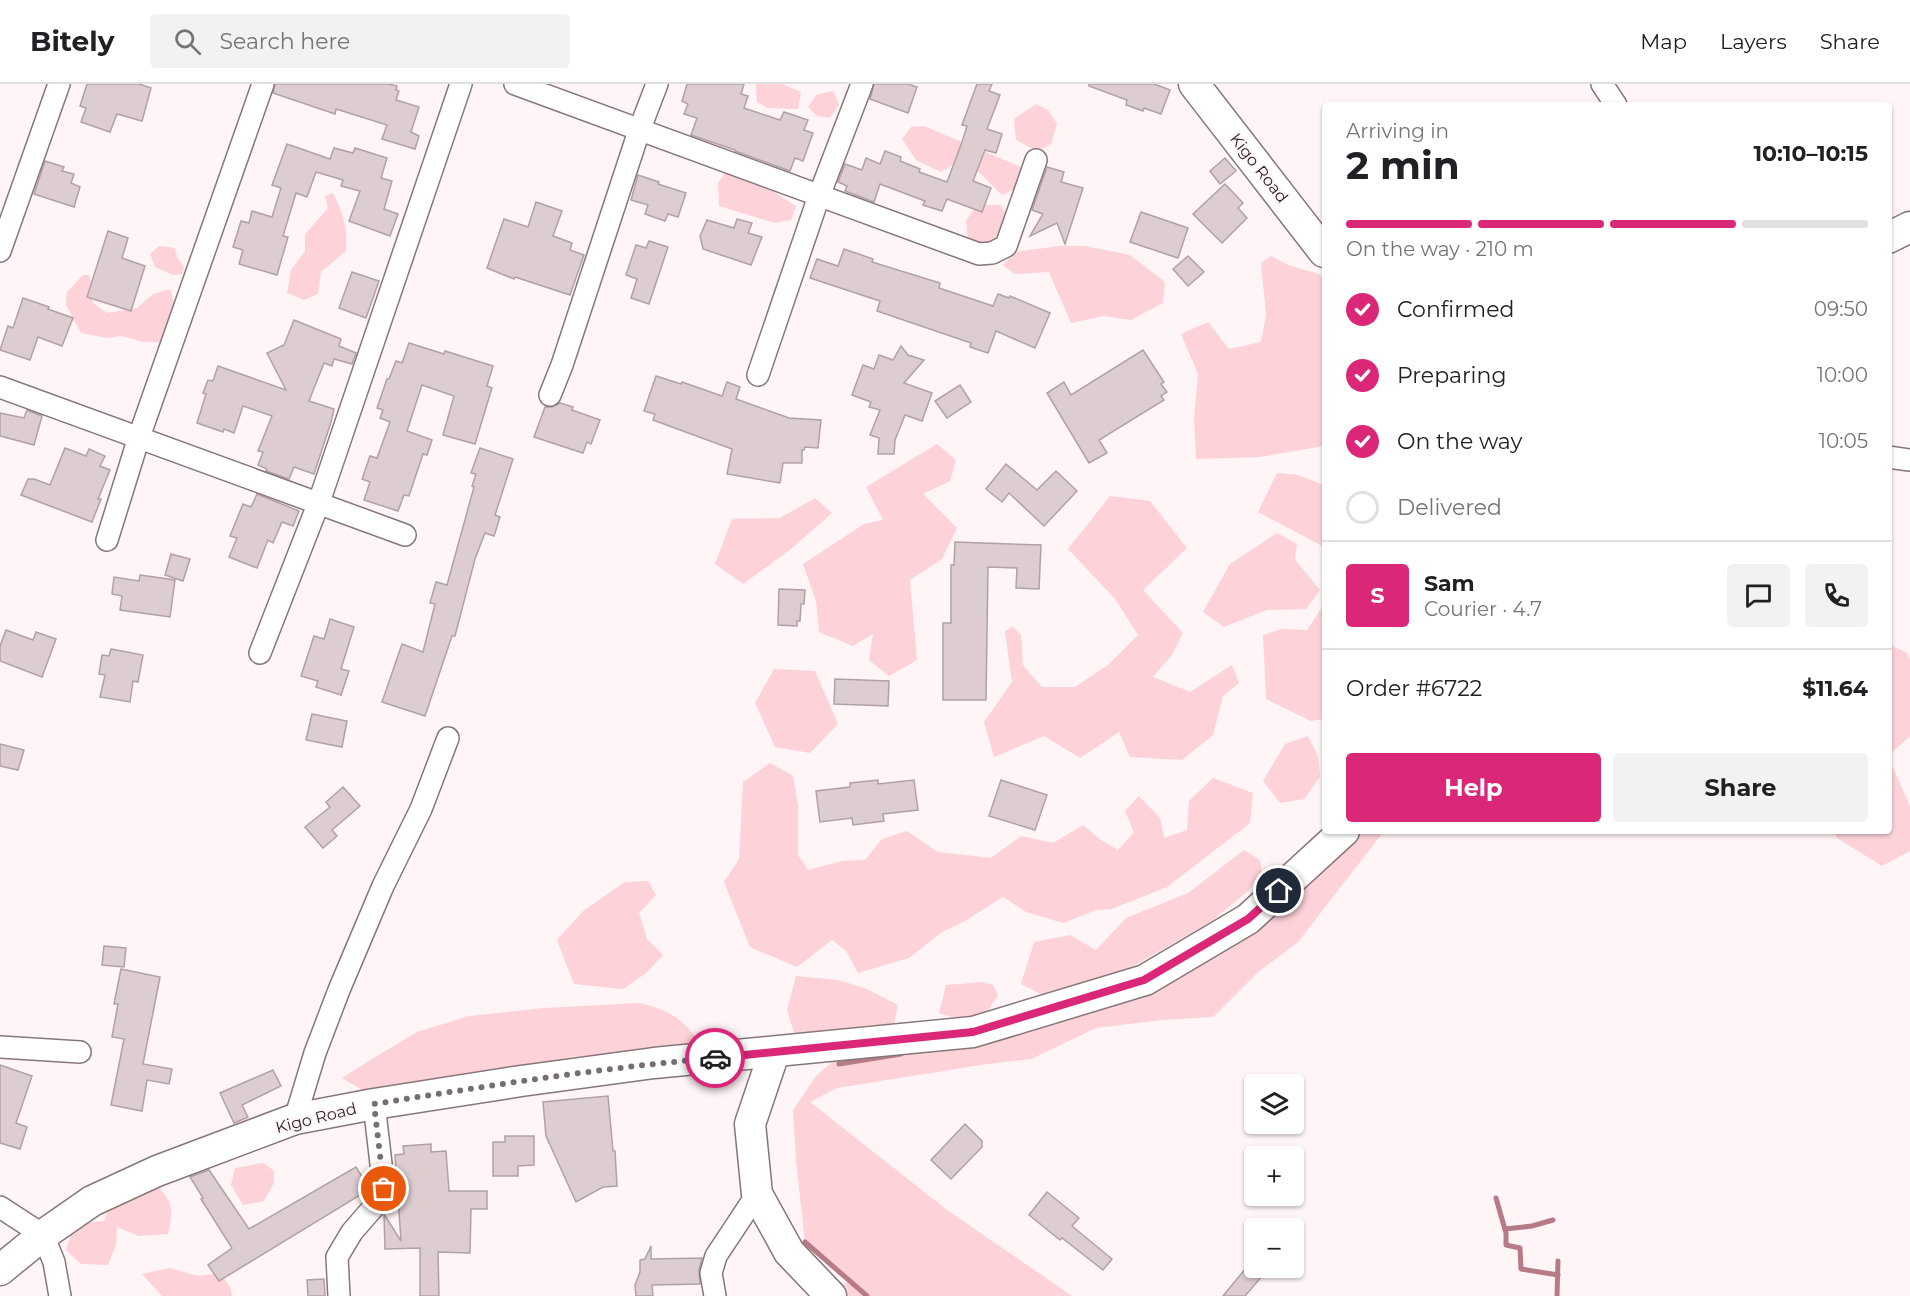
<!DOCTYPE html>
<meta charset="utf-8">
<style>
body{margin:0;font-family:Montserrat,sans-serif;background:#f2f2f2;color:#202124;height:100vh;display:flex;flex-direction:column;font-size:22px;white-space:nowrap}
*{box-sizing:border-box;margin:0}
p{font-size:20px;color:#757577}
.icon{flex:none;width:33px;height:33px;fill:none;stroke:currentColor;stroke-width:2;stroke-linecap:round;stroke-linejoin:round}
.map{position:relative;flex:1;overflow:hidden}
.details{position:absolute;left:1322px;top:18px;width:570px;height:732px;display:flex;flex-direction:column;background:#fff;border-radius:6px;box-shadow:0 2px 4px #0004}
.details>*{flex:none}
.fabs{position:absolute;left:1244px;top:990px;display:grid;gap:12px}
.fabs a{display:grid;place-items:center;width:60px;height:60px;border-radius:6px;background:#fff;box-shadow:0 2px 4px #0004;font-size:30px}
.pin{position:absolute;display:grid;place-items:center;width:51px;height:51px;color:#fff;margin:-26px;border:3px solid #fff;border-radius:50%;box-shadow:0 2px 6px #0007}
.courier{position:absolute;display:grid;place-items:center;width:60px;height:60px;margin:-30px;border:4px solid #db2777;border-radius:50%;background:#fff;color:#222;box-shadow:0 2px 8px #0007}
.headline em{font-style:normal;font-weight:700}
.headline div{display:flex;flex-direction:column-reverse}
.headline{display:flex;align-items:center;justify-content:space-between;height:102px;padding:0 24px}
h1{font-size:39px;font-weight:700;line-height:45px}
.bar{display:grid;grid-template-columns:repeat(4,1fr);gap:9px 6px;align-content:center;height:72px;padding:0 24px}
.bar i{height:8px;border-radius:4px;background:#e0e0e0}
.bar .selected{background:#db2777}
.bar p{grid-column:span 4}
.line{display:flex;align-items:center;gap:15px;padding:0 24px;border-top:2px solid #e0e0e0}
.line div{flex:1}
.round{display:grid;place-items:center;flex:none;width:63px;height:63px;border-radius:6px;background:#f2f2f2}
ol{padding:0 24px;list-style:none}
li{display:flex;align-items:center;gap:18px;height:66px}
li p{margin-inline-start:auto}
li .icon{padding:6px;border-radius:50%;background:#db2777;color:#fff;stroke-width:4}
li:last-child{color:#757577}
li i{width:33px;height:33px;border:3px solid #e0e0e0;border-radius:50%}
.action{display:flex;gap:12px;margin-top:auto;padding:12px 24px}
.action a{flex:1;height:69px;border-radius:6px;background:#db2777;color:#fff;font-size:24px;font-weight:700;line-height:69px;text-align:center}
.action a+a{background:#f2f2f2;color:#202124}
header{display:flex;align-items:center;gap:36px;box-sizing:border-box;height:84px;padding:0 30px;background:#fff;border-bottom:2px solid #e0e0e0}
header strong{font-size:28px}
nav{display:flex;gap:33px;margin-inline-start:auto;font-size:21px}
.search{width:420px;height:54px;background:#f2f2f2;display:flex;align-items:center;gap:15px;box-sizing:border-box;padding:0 21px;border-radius:6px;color:#757577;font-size:22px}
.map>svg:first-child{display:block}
.green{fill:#fed2d9}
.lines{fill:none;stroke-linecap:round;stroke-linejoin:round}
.stream{stroke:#b77b87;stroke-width:5}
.building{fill:#decdd0;stroke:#b2a1a4;stroke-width:1.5}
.street-casing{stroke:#867779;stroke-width:24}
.secondary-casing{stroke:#867779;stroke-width:33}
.street{stroke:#fff;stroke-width:21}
.secondary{stroke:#fff;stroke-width:30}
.done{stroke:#766f70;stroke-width:6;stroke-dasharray:0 10.8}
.route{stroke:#db2777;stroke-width:8}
.labels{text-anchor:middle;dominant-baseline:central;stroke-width:4.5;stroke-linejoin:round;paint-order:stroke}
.street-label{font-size:16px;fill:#2d2728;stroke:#fff4f6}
</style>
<header>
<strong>Bitely</strong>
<div class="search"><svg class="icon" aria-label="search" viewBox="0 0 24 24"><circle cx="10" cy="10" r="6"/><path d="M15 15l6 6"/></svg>Search here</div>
<nav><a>Map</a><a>Layers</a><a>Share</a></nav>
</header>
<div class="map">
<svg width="1910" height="1212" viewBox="0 0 1910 1212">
<rect width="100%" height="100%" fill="#fff4f6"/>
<!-- green -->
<g class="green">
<polygon points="756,0 782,0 801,8 798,25 768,24 757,18"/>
<polygon points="833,7 839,21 830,34 817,32 808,23 816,11"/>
<polygon points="1036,20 1048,26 1057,40 1051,60 1037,67 1016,56 1014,35"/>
<polygon points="924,42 1021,83 1018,103 1002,111 976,85 958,78 941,88 916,76 902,55 911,43"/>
<polygon points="728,84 766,103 796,122 791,136 775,139 719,122 718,99"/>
<path d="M333 109C343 129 348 145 346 167L321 188 318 210 304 216 287 209 291 186 305 167V150L328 124 325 112Z"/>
<polygon points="977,121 1000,121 1006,129 1005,138 992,160 968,158 966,137"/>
<polygon points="159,162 175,164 177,173 184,183 182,190 173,191 155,183 150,170"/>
<polygon points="1060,162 1085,162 1130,171 1165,198 1163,219 1131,236 1103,232 1071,239 1049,188 1014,190 1003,181 1015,168"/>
<polygon points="1271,172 1288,181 1319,190 1324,197 1324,362 1260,373 1196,375 1194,334 1198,290 1181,250 1208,238 1229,265 1261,258 1266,231 1261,179"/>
<polygon points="83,191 88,191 90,194 93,219 107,229 137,224 153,210 170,205 174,219 161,258 144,258 121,252 106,254 81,249 66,221 67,208"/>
<polygon points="937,360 956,376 950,397 923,410 957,444 942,475 910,496 917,576 889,592 869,576 873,550 853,562 819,548 816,517 803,480 864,440 883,436 866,403"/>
<polygon points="1277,389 1298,391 1324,401 1324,463 1258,428"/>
<polygon points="1110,412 1150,417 1187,464 1143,506 1183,549 1171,572 1153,593 1190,608 1232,581 1239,599 1223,612 1213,651 1182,676 1130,673 1119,648 1080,674 1044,652 994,673 984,638 1012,598 1005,548 1012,542 1021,551 1023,581 1042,603 1075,603 1108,581 1138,551 1116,516 1068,465"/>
<polygon points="815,414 832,429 791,465 743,500 715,480 732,435 780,434"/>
<polygon points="1277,449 1297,460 1295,476 1320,506 1306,525 1267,526 1224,543 1203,528 1230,480"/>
<polygon points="1324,520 1324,635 1311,637 1266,615 1263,551 1282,545 1307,546"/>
<polygon points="1889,560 1907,569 1910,575 1910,652 1889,671"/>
<polygon points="774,585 815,587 838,640 810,669 775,663 755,619"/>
<polygon points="1308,652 1318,672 1320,693 1304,715 1280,719 1263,697 1285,660"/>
<polygon points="1889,675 1910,722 1910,767 1882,782 1837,754 1833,747 1888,747"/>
<polygon points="770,679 793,692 798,722 798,771 808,786 842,777 865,776 882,755 907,747 938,768 991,774 1021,752 1053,759 1083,741 1102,757 1118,766 1134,748 1125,727 1139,712 1160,734 1164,754 1187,746 1189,717 1213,694 1253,709 1250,739 1167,803 1112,825 1097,826 1063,839 1026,828 1003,813 965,837 942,848 909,874 858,889 846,867 832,856 797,883 750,863 724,798 739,775 743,698"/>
<polygon points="1349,747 1384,747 1298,858 1257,889 1213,933 1162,936 1096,944 1031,975 987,980 837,1004 810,1018 947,1126 1072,1212 848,1212 839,1205 849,1196 805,1158 796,1076 793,1026 816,992 836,975 1115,912"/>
<polygon points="1244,766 1260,776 1262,788 1249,806 1212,837 1135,881 1053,916 1021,900 1034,858 1070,851 1096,866 1126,834 1188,809"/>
<polygon points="648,797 656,811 639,829 647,855 663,871 646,889 623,905 574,900 557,856 583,827 625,798"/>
<polygon points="796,892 838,896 848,899 867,905 898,921 894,940 850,956 795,952 787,926"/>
<polygon points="982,898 993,901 998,911 989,925 967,938 939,929 946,901"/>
<path d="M640 919C674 928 682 935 703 962L572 973 493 988 364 1007 342 994 372 975 417 948 469 932 544 924Z"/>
<polygon points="263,1079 274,1087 274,1099 264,1117 243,1121 231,1101 235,1084"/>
<path d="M155 1098C173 1120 174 1122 168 1150L139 1152 117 1143 116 1161 108 1181 81 1180 66 1166 74 1140 104 1137 111 1119Z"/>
<polygon points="170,1184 198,1192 220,1189 230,1203 232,1212 162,1212 142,1190"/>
</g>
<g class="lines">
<!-- stream -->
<g class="stream">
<polyline points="839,980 901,970"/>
<polyline points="1496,1114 1506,1149 1506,1161 1520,1164 1521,1185 1558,1191"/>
<polyline points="1505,1145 1532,1142 1553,1136"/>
<polyline points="805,1158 867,1212"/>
<polyline points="1557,1212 1558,1177"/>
</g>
</g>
<!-- building -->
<g class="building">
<polygon points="87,0 139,0 151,4 142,37 117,30 110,48 81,38 86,24 80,22"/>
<polygon points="275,0 388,0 397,2 396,6 399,7 396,16 419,23 411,48 419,52 415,65 382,55 387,41 336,25 335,30 273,9"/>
<polygon points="687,0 744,0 741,10 748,12 744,24 780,36 784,28 808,36 804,46 813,49 803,77 795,74 790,87 735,67 735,66 691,51 697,34 684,30 688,20 682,17"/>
<polygon points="874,0 908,0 917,3 908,29 870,15"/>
<polygon points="977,0 992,0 989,7 1000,11 987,45 1002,50 996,69 985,66 973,97 991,104 982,128 947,115 942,127 923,121 925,117 880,100 874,118 845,107 847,102 838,98 845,80 862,86 866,74 880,80 885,67 901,73 900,77 920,85 919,88 947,98 962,58 967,42 962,41"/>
<polygon points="1089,0 1154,0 1170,6 1161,30 1144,24 1143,27 1126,21 1127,16 1089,2"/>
<polygon points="287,60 330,75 334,64 353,69 355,64 387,74 381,94 392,97 384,125 398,130 390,152 349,137 360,107 341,102 343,96 316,88 307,113 296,109 283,152 288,153 277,191 239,180 243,166 233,163 241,137 249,139 252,127 272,133 281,104 272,101"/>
<polygon points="1225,74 1236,87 1220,100 1210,87"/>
<polygon points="45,77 64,83 62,87 74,90 71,99 80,103 74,123 34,110"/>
<polygon points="1047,83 1064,88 1061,98 1083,104 1065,160 1057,139 1030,152 1043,130 1032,126"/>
<polygon points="638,91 659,98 658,100 686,109 678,133 668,130 665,137 645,130 648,121 631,116"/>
<polygon points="1225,100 1243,119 1238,124 1247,134 1222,159 1193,130"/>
<polygon points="536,118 562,127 553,152 572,159 570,166 584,171 570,211 515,193 514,195 487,184 504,135 528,143"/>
<polygon points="1141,128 1188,144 1178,174 1130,158"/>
<polygon points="737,135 752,139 748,149 762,153 751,181 703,165 700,152 707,136 734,144"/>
<polygon points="108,147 128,154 122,174 145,182 131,227 87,213"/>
<polygon points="649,157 668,163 649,220 631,214 637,195 626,191 636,161 646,164"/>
<polygon points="844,165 873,175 872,178 940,199 939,204 993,222 998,210 1009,214 1010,212 1050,229 1035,264 996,247 988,269 970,263 971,259 877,227 880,217 810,194 817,175 838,182"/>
<polygon points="1188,172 1204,188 1188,202 1173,185"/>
<polygon points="352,188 379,197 366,234 339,224"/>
<polygon points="23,214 49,223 48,225 73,234 62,262 38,253 30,276 0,266 8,242 13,244"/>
<polygon points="294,236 341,255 339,262 356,269 352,280 334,275 332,282 324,279 309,317 334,325 331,338 314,390 294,383 289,395 266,387 267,385 258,381 263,368 258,367 272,332 243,322 234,349 224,345 223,348 197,339 206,310 203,309 208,296 213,297 218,282 286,306 267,269 284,261"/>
<polygon points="409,259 444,270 445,267 493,282 487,302 492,304 475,360 443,351 454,312 422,301 407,347 432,356 427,371 423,370 409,412 404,411 398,427 364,416 370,398 362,395 370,372 377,374 390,338 380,334 383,326 377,324 387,295 389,295 396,277 402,279"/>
<polygon points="901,262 908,271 924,276 904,299 932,309 922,337 905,331 895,356 894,370 878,370 879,354 870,351 880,326 869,323 871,318 852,311 863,281 874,285 879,271 893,276"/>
<polygon points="1143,266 1164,298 1161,300 1167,308 1161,312 1164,316 1099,356 1107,369 1089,379 1047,309 1064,298 1071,311"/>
<polygon points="656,292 681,300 682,298 722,312 727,298 740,303 736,315 789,334 821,336 818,364 805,363 804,366 802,366 802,379 783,379 780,399 727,390 732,365 653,336 655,330 644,327"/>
<polygon points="960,301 971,318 947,334 935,317"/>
<polygon points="560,319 573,323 572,326 600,336 591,360 587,358 583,369 534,353 545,323 552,323"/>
<polygon points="27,326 42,332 34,361 0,352 0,329 24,334"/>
<polygon points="65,364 86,372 89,365 105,372 100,382 110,386 98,415 101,415 92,438 21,411 28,395 34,395 50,401"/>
<polygon points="480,364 513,375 495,431 500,433 494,452 485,449 475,475 455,552 452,552 425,632 382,618 402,560 423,568 435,520 430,519 436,498 447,501 474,403 472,402 476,390 471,389"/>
<polygon points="1006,380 1037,406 1056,387 1077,407 1044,442 1009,409 1002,418 986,405"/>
<polygon points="257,410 299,427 293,442 282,438 273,459 268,456 257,484 229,473 237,454 230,452 243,420 251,423"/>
<polygon points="955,458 1041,461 1039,505 1016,504 1017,484 988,483 986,616 943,616 943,539 951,539 951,481 954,481"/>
<polygon points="171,470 190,475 183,497 165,491"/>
<polygon points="140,491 175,496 170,533 120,526 122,512 112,510 114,493 139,497"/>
<polygon points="779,505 805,506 804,520 801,520 800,537 797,537 797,542 778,541"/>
<polygon points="330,535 354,543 341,585 349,587 341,611 316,603 318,597 301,592 314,552 324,555"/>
<polygon points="6,546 33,556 36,548 56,555 42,593 0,577 0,562"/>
<polygon points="111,565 143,571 138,598 133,597 130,618 100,613 105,591 99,590 102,571 109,572"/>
<polygon points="835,595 889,597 888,622 834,620"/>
<polygon points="312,630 347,637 342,663 306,656"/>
<polygon points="0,660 24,666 18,686 0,682"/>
<polygon points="878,696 878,700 914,696 918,726 883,730 884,737 853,741 852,734 820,738 816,707 850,703 850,699"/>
<polygon points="1001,696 1047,711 1035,746 989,732"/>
<polygon points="343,703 360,722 332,746 337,752 323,764 305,743 330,723 326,718"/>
<polygon points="104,862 126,864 124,883 102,881"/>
<polygon points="121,885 160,893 143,980 172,985 169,1000 147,996 142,1027 111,1021 124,955 112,953 118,920 114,920"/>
<polygon points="0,981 32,992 16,1039 27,1043 20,1065 0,1059"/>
<polygon points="273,986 281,1002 242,1021 248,1033 234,1039 220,1009"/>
<polygon points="608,1012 613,1067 615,1067 617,1102 603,1103 576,1118 546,1052 543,1018"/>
<polygon points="965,1040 982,1057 982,1063 951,1095 931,1076"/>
<polygon points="505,1052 534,1052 534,1081 518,1082 518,1092 493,1092 493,1058 505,1058"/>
<polygon points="431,1060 431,1068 446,1067 449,1107 487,1107 487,1125 471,1125 470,1169 438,1168 439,1212 420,1212 420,1164 385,1165 384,1130 401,1157 395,1071 404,1070 403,1062"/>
<polygon points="356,1083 370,1105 219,1197 208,1181 232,1164 201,1115 203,1114 190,1093 209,1086 249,1145"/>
<polygon points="1047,1108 1079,1134 1072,1142 1112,1175 1103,1186 1062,1154 1060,1156 1029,1131"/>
<polygon points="651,1162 651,1175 702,1174 699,1186 700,1200 652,1201 653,1212 636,1212 635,1201 640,1188 640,1176 645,1175"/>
<polygon points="1246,1184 1269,1184 1245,1212 1223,1212"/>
<polygon points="324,1195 325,1212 308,1212 307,1196"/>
</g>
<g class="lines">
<defs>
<g id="street">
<polyline points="515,0 979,170 992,169 1006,162 1036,76"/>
<polyline points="1602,0 1616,21"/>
<polyline points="0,167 59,0"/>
<polyline points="758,291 819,112 862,0"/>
<polyline points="0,303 405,451"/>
<polyline points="550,311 562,281 639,47 657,0"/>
<polyline points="1888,373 1910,376"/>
<polyline points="107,456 139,353 263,0"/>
<polyline points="260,569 319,418 461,0"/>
<polyline points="0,963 80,968"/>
<polyline points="295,1035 315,969 339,906 383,802 421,725 448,654"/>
<polyline points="0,1123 43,1151 54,1178 60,1212"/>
<polyline points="339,1212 337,1173 352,1148 378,1118 384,1105 374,1020"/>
<polyline points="715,1212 711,1189 716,1172 757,1110"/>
</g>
<g id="secondary">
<polyline points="1194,0 1324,168"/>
<polyline points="1888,154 1910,143"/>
<polyline points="774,969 750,1040 757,1110 789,1168 831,1212"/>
<polyline points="0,1186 43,1151 92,1117 157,1087 295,1035 374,1020 521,997 654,979 973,948 1145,896 1248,835 1344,747"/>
</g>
</defs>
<!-- street casing -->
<use href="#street" class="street-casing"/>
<!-- secondary casing -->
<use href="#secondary" class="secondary-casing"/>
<!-- street -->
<use href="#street" class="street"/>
<!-- secondary -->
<use href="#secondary" class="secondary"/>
</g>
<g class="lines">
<!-- done -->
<path class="done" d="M384 1105 374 1020C487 1002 600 984 715 974"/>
<!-- route -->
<polyline class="route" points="715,974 973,948 1144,896 1248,835 1279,807"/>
</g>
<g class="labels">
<!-- street labels -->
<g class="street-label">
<text transform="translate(1259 84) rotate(52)">Kigo Road</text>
<text transform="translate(316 1034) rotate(-14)">Kigo Road</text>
</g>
</g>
</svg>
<div class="fabs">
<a><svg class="icon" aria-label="layers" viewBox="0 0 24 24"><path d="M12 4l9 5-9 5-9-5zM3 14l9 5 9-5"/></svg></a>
<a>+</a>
<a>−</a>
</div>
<div class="pin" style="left:384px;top:1105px;background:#ea580c"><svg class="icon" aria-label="bag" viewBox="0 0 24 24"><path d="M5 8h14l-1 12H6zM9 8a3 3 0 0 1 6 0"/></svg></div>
<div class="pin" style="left:1279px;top:807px;background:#1f2937"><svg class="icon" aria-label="home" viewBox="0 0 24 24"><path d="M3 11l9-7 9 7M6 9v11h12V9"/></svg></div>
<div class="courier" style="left:715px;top:974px"><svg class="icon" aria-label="car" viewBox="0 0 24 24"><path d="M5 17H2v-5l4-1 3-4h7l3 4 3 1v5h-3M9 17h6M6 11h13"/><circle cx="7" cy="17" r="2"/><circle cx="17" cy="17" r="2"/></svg></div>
<section class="details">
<div class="headline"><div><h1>2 min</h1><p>Arriving in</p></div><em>10:10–10:15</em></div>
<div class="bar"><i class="selected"></i><i class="selected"></i><i class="selected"></i><i></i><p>On the way · 210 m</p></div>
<ol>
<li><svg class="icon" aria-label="check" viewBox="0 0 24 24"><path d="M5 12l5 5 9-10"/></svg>Confirmed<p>09:50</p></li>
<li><svg class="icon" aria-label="check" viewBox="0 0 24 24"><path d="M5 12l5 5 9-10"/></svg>Preparing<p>10:00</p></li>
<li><svg class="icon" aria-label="check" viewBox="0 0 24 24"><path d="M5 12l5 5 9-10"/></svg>On the way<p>10:05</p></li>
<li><i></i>Delivered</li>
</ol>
<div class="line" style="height:108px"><b class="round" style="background:#db2777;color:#fff">S</b><div><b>Sam</b><p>Courier · 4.7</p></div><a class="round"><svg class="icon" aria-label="chat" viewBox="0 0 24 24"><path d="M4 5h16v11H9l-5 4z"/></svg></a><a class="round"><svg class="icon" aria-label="phone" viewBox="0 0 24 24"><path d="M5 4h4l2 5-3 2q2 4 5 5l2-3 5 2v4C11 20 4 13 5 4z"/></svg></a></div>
<div class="line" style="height:78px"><div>Order #6722</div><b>$11.64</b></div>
<div class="action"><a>Help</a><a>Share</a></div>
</section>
</div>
